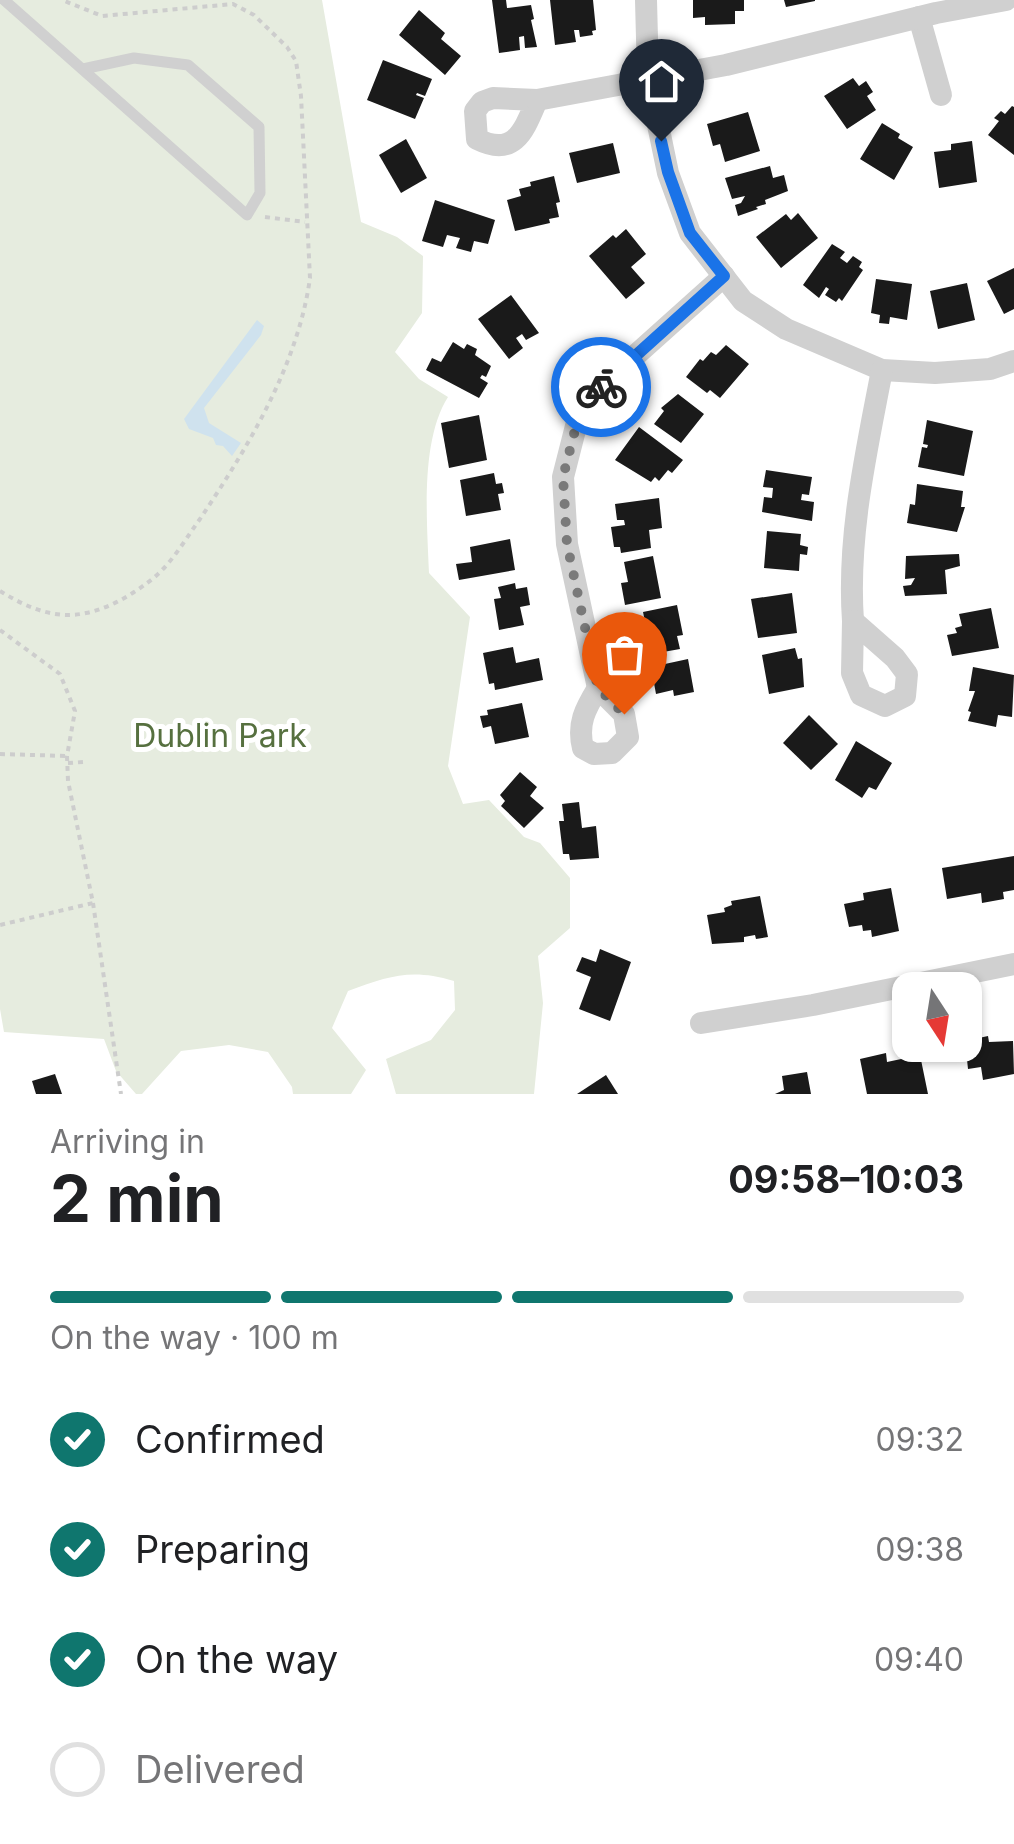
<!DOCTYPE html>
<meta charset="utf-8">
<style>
body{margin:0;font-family:Inter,sans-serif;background:#f6f6f6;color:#202124;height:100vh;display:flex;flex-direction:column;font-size:38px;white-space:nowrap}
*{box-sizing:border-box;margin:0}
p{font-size:32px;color:#757577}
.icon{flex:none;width:55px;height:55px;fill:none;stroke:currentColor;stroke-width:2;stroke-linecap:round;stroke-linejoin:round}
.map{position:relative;height:1094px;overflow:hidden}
.side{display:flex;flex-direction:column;background:#fff;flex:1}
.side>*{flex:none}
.needle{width:65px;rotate:168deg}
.fabs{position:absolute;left:892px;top:972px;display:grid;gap:20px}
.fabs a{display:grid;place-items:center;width:90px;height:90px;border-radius:20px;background:#fff;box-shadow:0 2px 8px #0004;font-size:50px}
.pin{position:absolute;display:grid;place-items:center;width:85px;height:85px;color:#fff;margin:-102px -42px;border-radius:50% 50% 50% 0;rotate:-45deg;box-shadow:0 0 10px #0007}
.pin .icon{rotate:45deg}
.courier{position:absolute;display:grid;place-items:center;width:100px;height:100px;margin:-50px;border:8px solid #1a73e8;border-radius:50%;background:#fff;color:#222;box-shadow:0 2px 12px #0007}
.overview em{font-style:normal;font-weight:700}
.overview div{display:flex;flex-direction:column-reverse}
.overview{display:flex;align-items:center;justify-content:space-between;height:170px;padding:0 50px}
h1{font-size:65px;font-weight:700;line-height:75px}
.bar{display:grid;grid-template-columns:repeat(4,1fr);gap:15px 10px;align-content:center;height:120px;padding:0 50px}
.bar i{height:12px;border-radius:8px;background:#e0e0e0}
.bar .active{background:#0f766e}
.bar p{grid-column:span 4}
ol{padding:0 50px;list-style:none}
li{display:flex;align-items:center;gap:30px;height:110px}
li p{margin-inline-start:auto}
li .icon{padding:10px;border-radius:50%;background:#0f766e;color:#fff;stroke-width:4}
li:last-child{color:#757577}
li i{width:55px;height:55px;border:5px solid #e0e0e0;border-radius:50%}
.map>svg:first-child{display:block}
.green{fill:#e6ecdf}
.water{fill:#cfe2ee}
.building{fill:#1a1a1a}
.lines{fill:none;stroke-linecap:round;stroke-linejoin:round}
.path{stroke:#cdcdcd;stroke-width:4;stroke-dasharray:5 5;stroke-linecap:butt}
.lane{stroke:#d0d0d0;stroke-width:11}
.street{stroke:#d0d0d0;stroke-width:22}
.done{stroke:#7a7a7a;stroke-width:10;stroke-dasharray:0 18}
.route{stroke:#1a73e8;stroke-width:12}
.labels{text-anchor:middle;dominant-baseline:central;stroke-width:10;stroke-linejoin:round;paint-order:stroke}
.park-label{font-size:32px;fill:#56703f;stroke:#fff}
</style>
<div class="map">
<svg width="1014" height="1094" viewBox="0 0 1014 1094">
<rect width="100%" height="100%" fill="#fff"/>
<!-- green -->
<path class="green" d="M0 0H322L361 222 397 237 423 256 422 313 395 352 419 379 448 397C420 441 427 521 429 573L470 617 448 766 463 804 489 800 524 837 540 843 570 878V928L538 956 543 1003 534 1094H396L386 1059 431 1040 455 1010 454 981C411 968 389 976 348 991L332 1028 366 1070 351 1094H293L292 1087 268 1052 229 1045 181 1051 142 1094H136L116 1071 104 1039 4 1032 0 1009Z"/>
<!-- water -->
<polygon class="water" points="257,320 264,326 261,335 204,408 209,423 241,443 232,456 223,446 216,445 213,438 189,429 184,419"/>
<!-- building -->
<g class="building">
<polygon points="492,0 506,0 507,8 531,5 534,19 531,20 537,47 525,48 524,36 519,37 520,50 499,53"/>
<polygon points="550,0 593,0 596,30 592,31 593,35 580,37 579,30 574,30 576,42 555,45"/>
<polygon points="693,0 744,0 744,11 735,11 735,24 705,25 705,17 693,18"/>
<polygon points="784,0 815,0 815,1 786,7"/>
<polygon points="419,10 445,33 441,39 461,56 445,75 399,35"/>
<polygon points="383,60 432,79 425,96 417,93 416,95 424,98 415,119 367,100"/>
<polygon points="853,78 859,86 866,81 873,92 867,96 876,110 847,129 824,96"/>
<polygon points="1012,106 1014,107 1014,155 988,135 999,121 994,118 1001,111 1005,114"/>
<polygon points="748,112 760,151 725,162 720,144 713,146 707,124"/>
<polygon points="882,123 900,134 898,138 913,147 894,180 860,159"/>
<polygon points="406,139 427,178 401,193 379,155"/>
<polygon points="972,141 977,182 939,188 934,152 951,150 951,144"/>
<polygon points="613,143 620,173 577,183 569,153"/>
<polygon points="770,166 773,178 784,175 788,191 765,200 766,204 756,207 758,209 738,216 735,205 741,203 745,196 732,199 725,178"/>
<polygon points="554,176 560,202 556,203 559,217 549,219 550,223 515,231 507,200 521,196 519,189 531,186 530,182"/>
<polygon points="435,200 495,220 488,244 474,241 471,252 456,248 460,238 447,235 443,247 422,241"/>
<polygon points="798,213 818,238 781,268 756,237 786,214 791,220"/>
<polygon points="626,229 646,254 631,267 645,283 626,299 589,256 613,235 616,238"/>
<polygon points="832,244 845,252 840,258 847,263 853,256 862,262 859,267 863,270 842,301 839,298 836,302 825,295 829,289 826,287 819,298 803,285"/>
<polygon points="1014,268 1014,309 1004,314 987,281"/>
<polygon points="876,279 912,284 907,320 890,317 889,324 879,323 880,315 871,313"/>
<polygon points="967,283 975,320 938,329 930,291"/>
<polygon points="511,295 539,333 526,340 522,334 516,338 523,348 509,359 478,319"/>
<polygon points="453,342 464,349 467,344 477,349 475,355 491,366 486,377 482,375 480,378 488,383 479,398 426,370 432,358 441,362"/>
<polygon points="726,345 749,364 720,398 710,390 707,393 686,377 700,359 703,361 711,352 716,355"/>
<polygon points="678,394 704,414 681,443 654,424 664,411 661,408"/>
<polygon points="479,415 487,460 449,468 441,423"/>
<polygon points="927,420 973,431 964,476 918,467 922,447 927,448 928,445 923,444"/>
<polygon points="639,427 683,460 672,473 668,470 659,481 655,477 651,482 615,460"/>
<polygon points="766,470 812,477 809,495 802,494 801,500 814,502 812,521 762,512 764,497 772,498 773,488 763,487"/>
<polygon points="494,473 496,484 502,483 504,493 498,494 501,510 466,516 460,480"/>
<polygon points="917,484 963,491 961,507 965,507 957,532 907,523 910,504 915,505"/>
<polygon points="659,498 662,528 649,530 651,548 621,553 620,547 614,547 611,527 625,525 624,520 617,520 615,504"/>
<polygon points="767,531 801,534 800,545 808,547 807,555 800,554 799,571 764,568"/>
<polygon points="510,539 515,570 459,580 456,564 472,562 470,547"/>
<polygon points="959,554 960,566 945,570 947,594 905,596 903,586 911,585 915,578 905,579 906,556"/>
<polygon points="653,556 661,598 625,605 621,583 628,582 624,562"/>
<polygon points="515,583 516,589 527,587 530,605 520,607 524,625 499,630 494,599 501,598 498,587"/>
<polygon points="792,593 797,633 758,638 751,599"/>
<polygon points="677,605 683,635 677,636 680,649 635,657 630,635 647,631 643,612"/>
<polygon points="991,608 999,648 952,656 947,635 957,633 955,628 962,626 959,614"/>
<polygon points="513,647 516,663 539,658 543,680 495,690 494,683 489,684 483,653"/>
<polygon points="795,648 798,659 802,658 804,687 769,694 762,655"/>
<polygon points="688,659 694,692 674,696 673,690 656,694 651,667"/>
<polygon points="973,667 1014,675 1012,717 998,715 996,727 968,721 971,712 968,711 975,691 969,691"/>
<polygon points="522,703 529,737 495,744 491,726 483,728 480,716 488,715 487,710"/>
<polygon points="809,715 838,744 811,770 783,743"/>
<polygon points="856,741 892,763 876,790 869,787 862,798 835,780"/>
<polygon points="520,772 537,787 530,796 544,808 524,828 501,806 505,801 500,795"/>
<polygon points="579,802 582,828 596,826 599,858 570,860 569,854 563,854 559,821 564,821 562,804"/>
<polygon points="1014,856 1014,890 1003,892 1004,899 982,903 981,893 947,899 942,868"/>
<polygon points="891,888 899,931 872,937 871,930 863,931 862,925 849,927 844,904 864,900 863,893"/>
<polygon points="760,896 768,937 756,939 755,935 744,937 744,942 712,944 707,915 725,912 724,908 732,905 731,901"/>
<polygon points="600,949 631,962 610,1021 579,1009 591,977 576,971 582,957 596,962"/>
<polygon points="988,1036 989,1042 1013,1041 1014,1074 983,1080 981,1067 968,1069 965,1041"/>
<polygon points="886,1053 887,1062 920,1055 928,1094 867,1094 860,1059"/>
<polygon points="807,1072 811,1094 775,1094 784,1090 782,1076"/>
<polygon points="55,1074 62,1094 36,1094 32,1081"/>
<polygon points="606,1075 618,1094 577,1094"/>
</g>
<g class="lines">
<!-- path -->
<g class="path">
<polyline points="265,217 305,222"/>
<path d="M0 591C26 607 54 620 86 613 107 609 130 596 147 583 170 567 184 541 200 519 248 447 298 365 310 278L301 96 296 61 287 47 254 15 233 4 102 16 62 0"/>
<polyline points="0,630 60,674 75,711 67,756 68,781 93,903 0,925"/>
<polyline points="0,754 67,756"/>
<polyline points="68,763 84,762"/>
<polyline points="93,903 121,1094"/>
</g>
<!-- lane -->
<polyline class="lane" points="4,0 247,215 260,193 259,127 188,65 134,58 83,69"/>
<!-- street -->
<g class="street">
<polyline points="646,0 648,77 668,173 690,233 743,301 786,329 882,370 935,373 990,369 1014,361"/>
<polyline points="919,17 941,95"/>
<path d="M493 98 537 100C524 130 515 158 477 139L475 111 482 102Z"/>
<polyline points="537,100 726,65 936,13 1006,0"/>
<path d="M853 621C847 536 866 454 882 370"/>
<polygon points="853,621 895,658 907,674 905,696 885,706 861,695 852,673"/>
<polyline points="598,688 567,544 563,477 576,426 598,389 724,276"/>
<path d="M598 688 624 714 628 737 612 753 594 754 583 748C577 724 585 709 598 688Z"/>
<polyline points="701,1023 813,1005 1014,964"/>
</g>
</g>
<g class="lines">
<!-- done -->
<polyline class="done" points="601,387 576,426 563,477 567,544 598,688 624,714"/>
<!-- route -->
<polyline class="route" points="601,387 724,276 690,233 668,172 661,141"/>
</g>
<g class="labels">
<!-- park labels -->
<g class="park-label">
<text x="220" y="735">Dublin Park</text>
</g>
</g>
</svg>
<div class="fabs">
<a><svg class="needle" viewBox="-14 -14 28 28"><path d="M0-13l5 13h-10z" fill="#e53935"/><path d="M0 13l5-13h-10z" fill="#757577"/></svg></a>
</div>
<div class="pin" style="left:624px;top:714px;background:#ea580c"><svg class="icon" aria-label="bag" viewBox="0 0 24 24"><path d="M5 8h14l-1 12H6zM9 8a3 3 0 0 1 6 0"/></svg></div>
<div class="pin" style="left:661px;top:141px;background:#1f2937"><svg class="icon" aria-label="home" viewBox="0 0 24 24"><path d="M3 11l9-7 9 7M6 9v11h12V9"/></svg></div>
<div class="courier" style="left:601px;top:387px"><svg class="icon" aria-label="bike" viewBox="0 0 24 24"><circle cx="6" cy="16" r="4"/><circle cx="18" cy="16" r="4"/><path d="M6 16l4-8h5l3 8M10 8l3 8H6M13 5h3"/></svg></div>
</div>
<section class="side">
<div class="overview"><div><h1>2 min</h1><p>Arriving in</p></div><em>09:58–10:03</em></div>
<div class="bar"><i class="active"></i><i class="active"></i><i class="active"></i><i></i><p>On the way · 100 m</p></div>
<ol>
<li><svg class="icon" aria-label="check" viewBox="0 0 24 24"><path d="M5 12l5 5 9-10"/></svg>Confirmed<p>09:32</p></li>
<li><svg class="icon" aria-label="check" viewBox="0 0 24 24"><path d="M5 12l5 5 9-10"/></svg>Preparing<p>09:38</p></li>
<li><svg class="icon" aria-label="check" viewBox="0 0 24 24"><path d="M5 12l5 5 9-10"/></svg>On the way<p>09:40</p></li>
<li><i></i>Delivered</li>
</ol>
</section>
